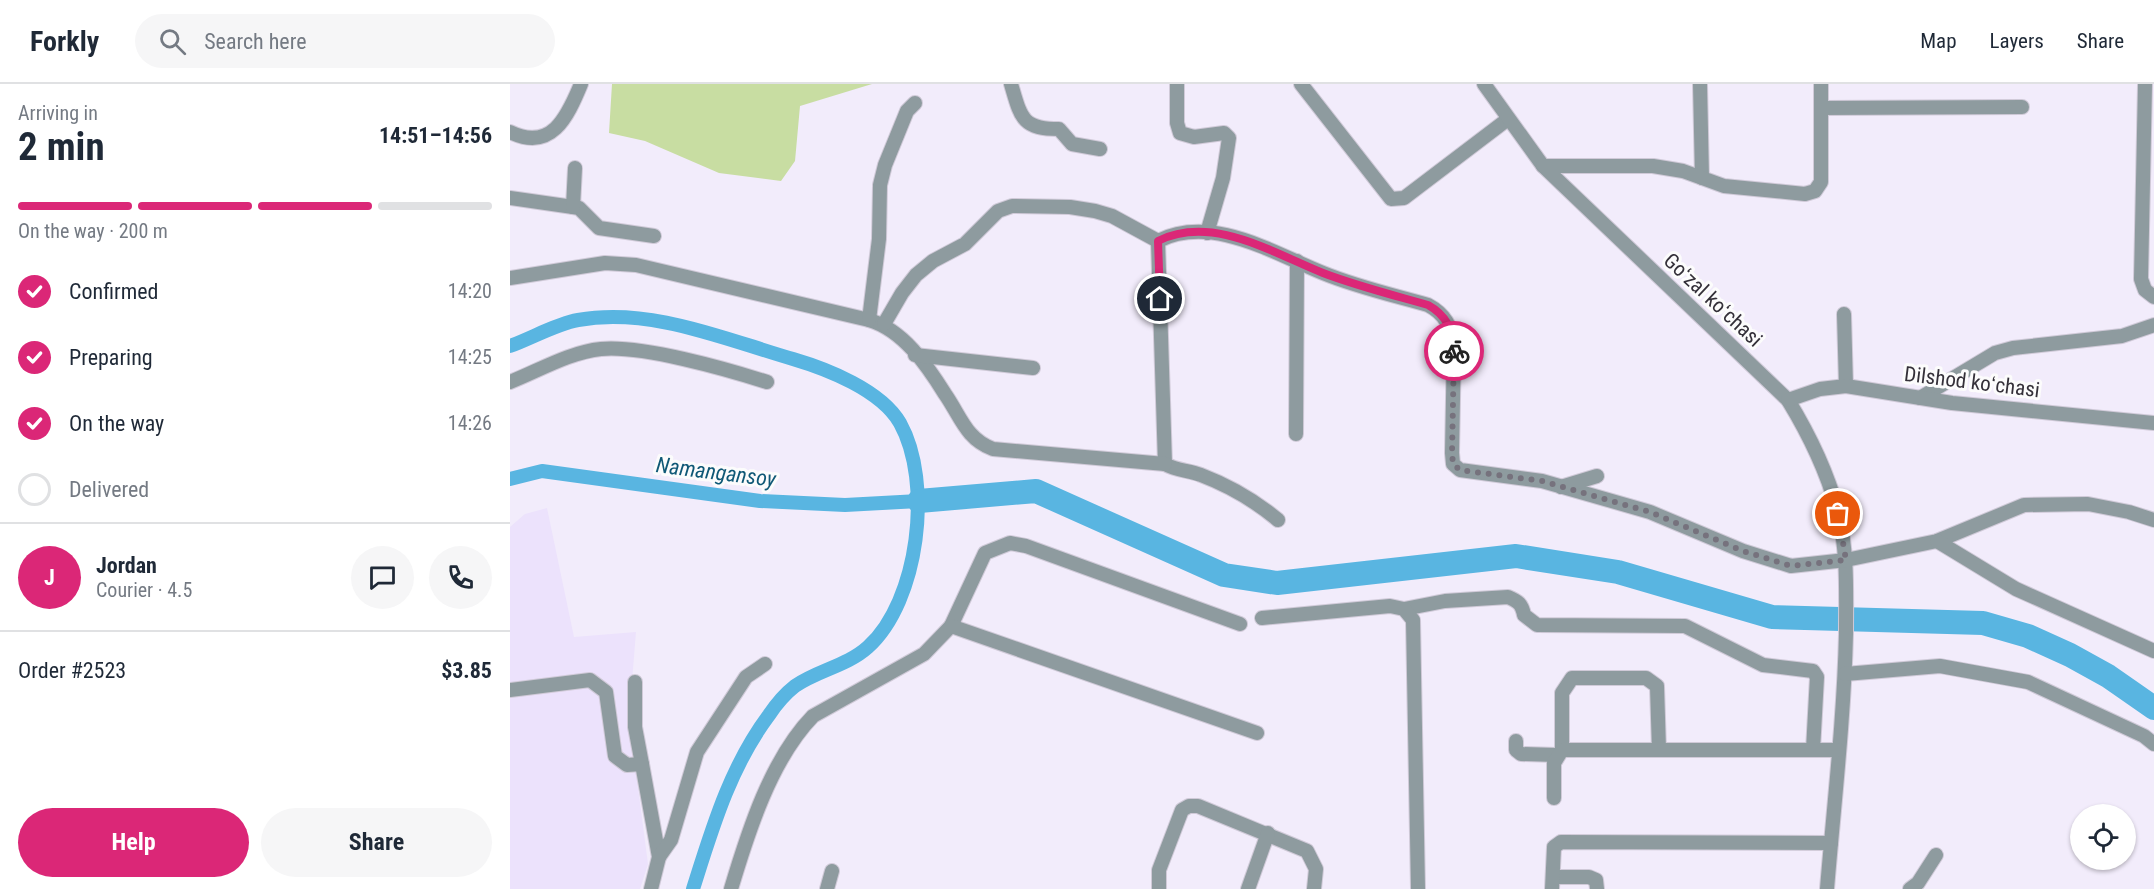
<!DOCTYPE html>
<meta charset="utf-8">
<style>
body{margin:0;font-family:"Roboto Condensed",sans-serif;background:#f6f6f7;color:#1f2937;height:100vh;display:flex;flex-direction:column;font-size:22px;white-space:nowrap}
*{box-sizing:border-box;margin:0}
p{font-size:20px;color:#747a83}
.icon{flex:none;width:33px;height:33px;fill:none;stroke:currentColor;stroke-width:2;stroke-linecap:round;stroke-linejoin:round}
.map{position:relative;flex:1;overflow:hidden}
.panel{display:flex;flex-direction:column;background:#fff;width:510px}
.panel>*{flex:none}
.fabs{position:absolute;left:1560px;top:720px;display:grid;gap:12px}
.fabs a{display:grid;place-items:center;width:66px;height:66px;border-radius:50%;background:#fff;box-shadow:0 2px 4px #0004;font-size:30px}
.pin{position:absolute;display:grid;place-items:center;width:51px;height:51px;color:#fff;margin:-26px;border:3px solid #fff;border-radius:50%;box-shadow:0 2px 6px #0007}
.courier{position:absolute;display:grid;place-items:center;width:60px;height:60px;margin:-30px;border:4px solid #db2777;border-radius:50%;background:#fff;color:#222;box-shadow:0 2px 8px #0007}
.summary em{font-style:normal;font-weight:700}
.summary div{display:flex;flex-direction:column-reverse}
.summary{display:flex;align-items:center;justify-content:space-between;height:102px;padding:0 18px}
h1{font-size:39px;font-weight:700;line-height:45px}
.bar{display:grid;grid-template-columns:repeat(4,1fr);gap:9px 6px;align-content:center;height:72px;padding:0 18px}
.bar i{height:8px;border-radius:4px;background:#e0e1e3}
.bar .selected{background:#db2777}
.bar p{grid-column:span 4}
.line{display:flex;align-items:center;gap:15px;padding:0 18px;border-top:2px solid #e0e1e3}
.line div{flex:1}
.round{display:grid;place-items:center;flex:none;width:63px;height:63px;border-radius:32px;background:#f6f6f7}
ol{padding:0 18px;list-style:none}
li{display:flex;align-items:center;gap:18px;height:66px}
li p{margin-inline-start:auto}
li .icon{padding:6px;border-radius:50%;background:#db2777;color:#fff;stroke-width:4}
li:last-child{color:#747a83}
li i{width:33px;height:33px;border:3px solid #e0e1e3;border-radius:50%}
.primary-button{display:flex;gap:12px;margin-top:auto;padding:12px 18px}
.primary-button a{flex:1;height:69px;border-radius:36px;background:#db2777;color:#fff;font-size:24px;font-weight:700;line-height:69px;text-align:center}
.primary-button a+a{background:#f6f6f7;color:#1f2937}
header{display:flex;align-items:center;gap:36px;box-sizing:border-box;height:84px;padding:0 30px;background:#fff;border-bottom:2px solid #e0e1e3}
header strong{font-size:28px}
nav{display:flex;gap:33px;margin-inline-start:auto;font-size:21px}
.search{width:420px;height:54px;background:#f6f6f7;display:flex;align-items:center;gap:15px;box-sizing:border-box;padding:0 21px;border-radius:33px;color:#747a83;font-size:22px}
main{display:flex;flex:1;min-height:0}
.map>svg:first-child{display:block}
.built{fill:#ece2fc}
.green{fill:#c8dda2}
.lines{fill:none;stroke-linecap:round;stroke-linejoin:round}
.canal{stroke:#59b5e1;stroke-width:14}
.river{stroke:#59b5e1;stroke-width:24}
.minor-casing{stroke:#d0cad8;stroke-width:16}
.minor{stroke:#8e9b9f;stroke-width:14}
.done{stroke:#76727d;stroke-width:6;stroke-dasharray:0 10.8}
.route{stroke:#db2777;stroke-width:8}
.labels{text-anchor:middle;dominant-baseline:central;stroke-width:6;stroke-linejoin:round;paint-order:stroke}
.street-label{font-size:21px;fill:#343039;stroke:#fcfcfc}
.water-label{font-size:22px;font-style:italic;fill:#0f5876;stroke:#fcfcfc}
</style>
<header>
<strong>Forkly</strong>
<div class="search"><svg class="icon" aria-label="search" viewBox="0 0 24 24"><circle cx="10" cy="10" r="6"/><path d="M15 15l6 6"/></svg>Search here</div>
<nav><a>Map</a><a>Layers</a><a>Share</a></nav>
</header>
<main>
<section class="panel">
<div class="summary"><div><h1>2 min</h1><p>Arriving in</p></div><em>14:51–14:56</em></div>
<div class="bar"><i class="selected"></i><i class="selected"></i><i class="selected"></i><i></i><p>On the way · 200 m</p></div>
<ol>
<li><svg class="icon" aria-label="check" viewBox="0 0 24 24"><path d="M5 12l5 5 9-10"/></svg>Confirmed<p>14:20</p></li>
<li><svg class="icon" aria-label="check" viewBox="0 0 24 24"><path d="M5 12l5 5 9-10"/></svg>Preparing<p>14:25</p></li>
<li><svg class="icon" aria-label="check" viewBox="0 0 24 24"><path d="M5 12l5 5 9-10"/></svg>On the way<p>14:26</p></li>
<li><i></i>Delivered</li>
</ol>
<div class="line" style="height:108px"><b class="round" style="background:#db2777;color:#fff">J</b><div><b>Jordan</b><p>Courier · 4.5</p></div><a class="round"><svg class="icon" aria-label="chat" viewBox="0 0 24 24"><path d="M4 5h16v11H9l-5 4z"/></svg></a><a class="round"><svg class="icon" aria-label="phone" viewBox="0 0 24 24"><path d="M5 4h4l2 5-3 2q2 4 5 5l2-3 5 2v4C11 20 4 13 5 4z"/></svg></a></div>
<div class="line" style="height:78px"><div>Order #2523</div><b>$3.85</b></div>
<div class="primary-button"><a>Help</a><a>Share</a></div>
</section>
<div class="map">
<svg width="1644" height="805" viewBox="0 0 1644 805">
<rect width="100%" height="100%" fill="#f2ecfb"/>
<!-- built -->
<polygon class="built" points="37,424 64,553 126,548 119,634 138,780 130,805 0,805 0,443 15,430"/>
<!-- green -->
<polygon class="green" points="102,0 362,0 290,22 285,77 271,97 209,89 135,57 99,49"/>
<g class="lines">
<!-- canal -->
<g class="canal">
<path d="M0 262C22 254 46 240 68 236 141 223 214 255 283 275 317 285 371 306 390 339 423 398 409 517 358 563 337 582 308 586 285 602 276 609 265 622 259 631 220 683 202 745 183 805"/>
<polyline points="0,395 32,387 250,417 335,421 409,417"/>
</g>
<!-- river -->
<polyline class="river" points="409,417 526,407 714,491 767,499 1006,472 1108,488 1262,533 1473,539 1518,552 1560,571 1598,592 1644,624"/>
<defs>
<g id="minor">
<path d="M501 0C511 34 512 45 549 45L562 60 590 65"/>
<polyline points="667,0 667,39 670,49 684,53 714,49 719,54 713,94 697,149"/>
<polyline points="791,0 881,115 894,114 998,35"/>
<path d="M974 0 1033 82 1278 316C1300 352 1317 387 1328 428 1338 468 1336 509 1336 550 1334 635 1324 720 1317 805"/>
<polyline points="1190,0 1192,94"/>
<polyline points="1635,0 1631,195 1635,206 1644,213"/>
<polyline points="1311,24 1512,23"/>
<path d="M0 48C41 68 57 34 71 0"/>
<polyline points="1033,82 1143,82 1173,87 1214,102 1295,110 1305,107 1311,98 1311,0"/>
<polyline points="0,114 63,123 69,124 89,144 144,152"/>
<polyline points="63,123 65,84"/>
<path d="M648 157 655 380C667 387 679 386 691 391 720 402 744 416 768 436"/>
<path d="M0 194 95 179 126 181 359 236C393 246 417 281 435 310 451 333 456 355 483 365L655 380"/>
<polyline points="1334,230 1336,302"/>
<polyline points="359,236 369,155 370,101 375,81 397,27 405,19"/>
<path d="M374 240 392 209 406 191 423 177 455 160 488 127 502 122 560 123 585 127 602 132 648 157C702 130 763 169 813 189 847 203 883 211 918 221 935 230 941 242 944 261L942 369 943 380 950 386 1032 397 1140 428 1233 467 1281 482 1336 476 1427 457 1514 421 1578 420 1619 428 1644 436"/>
<polyline points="405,271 523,284"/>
<path d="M0 298C28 287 60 268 91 265 132 261 216 285 257 298"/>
<polyline points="1410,314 1485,269 1503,264 1612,252 1644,241"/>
<polyline points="1278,316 1310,305 1336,302 1442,319 1644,339"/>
<polyline points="786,350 787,177"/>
<polyline points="1051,403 1087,392"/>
<polyline points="1427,457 1506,505 1644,567"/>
<path d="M894 525 935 517 998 513C1008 517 1012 520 1014 531L1027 541 1175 542 1253 581 1303 587 1307 593 1303 666"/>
<polyline points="752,534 880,522 894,525 903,536 908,805"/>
<polyline points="441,542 475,469 500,459 516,462 730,540"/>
<polyline points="1335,590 1430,582 1518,598 1634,652 1644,660"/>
<polyline points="125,598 125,643 132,680"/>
<polyline points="0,606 80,596 96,608 105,672 117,681 132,680 149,773 141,805"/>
<polyline points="1006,657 1006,666 1011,670 1047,671"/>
<polyline points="1052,666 1052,609 1062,594 1136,594 1147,602 1149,666"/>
<polyline points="1044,714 1044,679 1052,666 1328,666"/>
<polyline points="149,773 161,756 187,668 236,593 255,580"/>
<polyline points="1043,793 1079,793 1086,796 1087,805"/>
<path d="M221 805C238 748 261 675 303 632L414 570 441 542 747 649"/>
<polyline points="317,805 322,787"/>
<polyline points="649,805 649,786 672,726 679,722 688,722 797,767 806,785 804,805"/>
<polyline points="738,805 758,749"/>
<polyline points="1042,805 1044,763 1051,758 1321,759"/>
<polyline points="1400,805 1408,799 1426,771"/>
</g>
</defs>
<!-- minor casing -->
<use href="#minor" class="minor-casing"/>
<!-- minor -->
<use href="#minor" class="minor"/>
</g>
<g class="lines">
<!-- done -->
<polyline class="done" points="944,267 942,369 943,380 950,386 1032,397 1140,428 1233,467 1281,482 1336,476 1328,430"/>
<!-- route -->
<path class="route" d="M650 215 648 157C702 130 763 169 813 189 847 202 883 211 918 221 936 231 944 247 944 267"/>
</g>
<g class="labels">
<!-- street labels -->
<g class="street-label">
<text transform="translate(1203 216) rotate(43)">Goʻzal koʻchasi</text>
<text transform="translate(1462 298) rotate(7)">Dilshod koʻchasi</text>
</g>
<!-- water labels -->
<g class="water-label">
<text transform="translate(206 388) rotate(7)">Namangansoy</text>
</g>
</g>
</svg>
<div class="fabs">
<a><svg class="icon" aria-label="locate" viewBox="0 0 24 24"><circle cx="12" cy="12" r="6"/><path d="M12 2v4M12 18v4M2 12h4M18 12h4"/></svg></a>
</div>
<div class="pin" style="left:1328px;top:430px;background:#ea580c"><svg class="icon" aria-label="bag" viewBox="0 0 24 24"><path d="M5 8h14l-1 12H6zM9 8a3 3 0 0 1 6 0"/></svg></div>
<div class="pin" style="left:650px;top:215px;background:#1f2937"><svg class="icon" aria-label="home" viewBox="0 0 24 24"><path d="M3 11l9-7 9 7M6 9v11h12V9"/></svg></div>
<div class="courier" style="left:944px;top:267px"><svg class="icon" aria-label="bike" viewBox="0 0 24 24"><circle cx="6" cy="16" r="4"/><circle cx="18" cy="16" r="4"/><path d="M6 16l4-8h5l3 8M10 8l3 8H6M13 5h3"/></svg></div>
</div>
</main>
